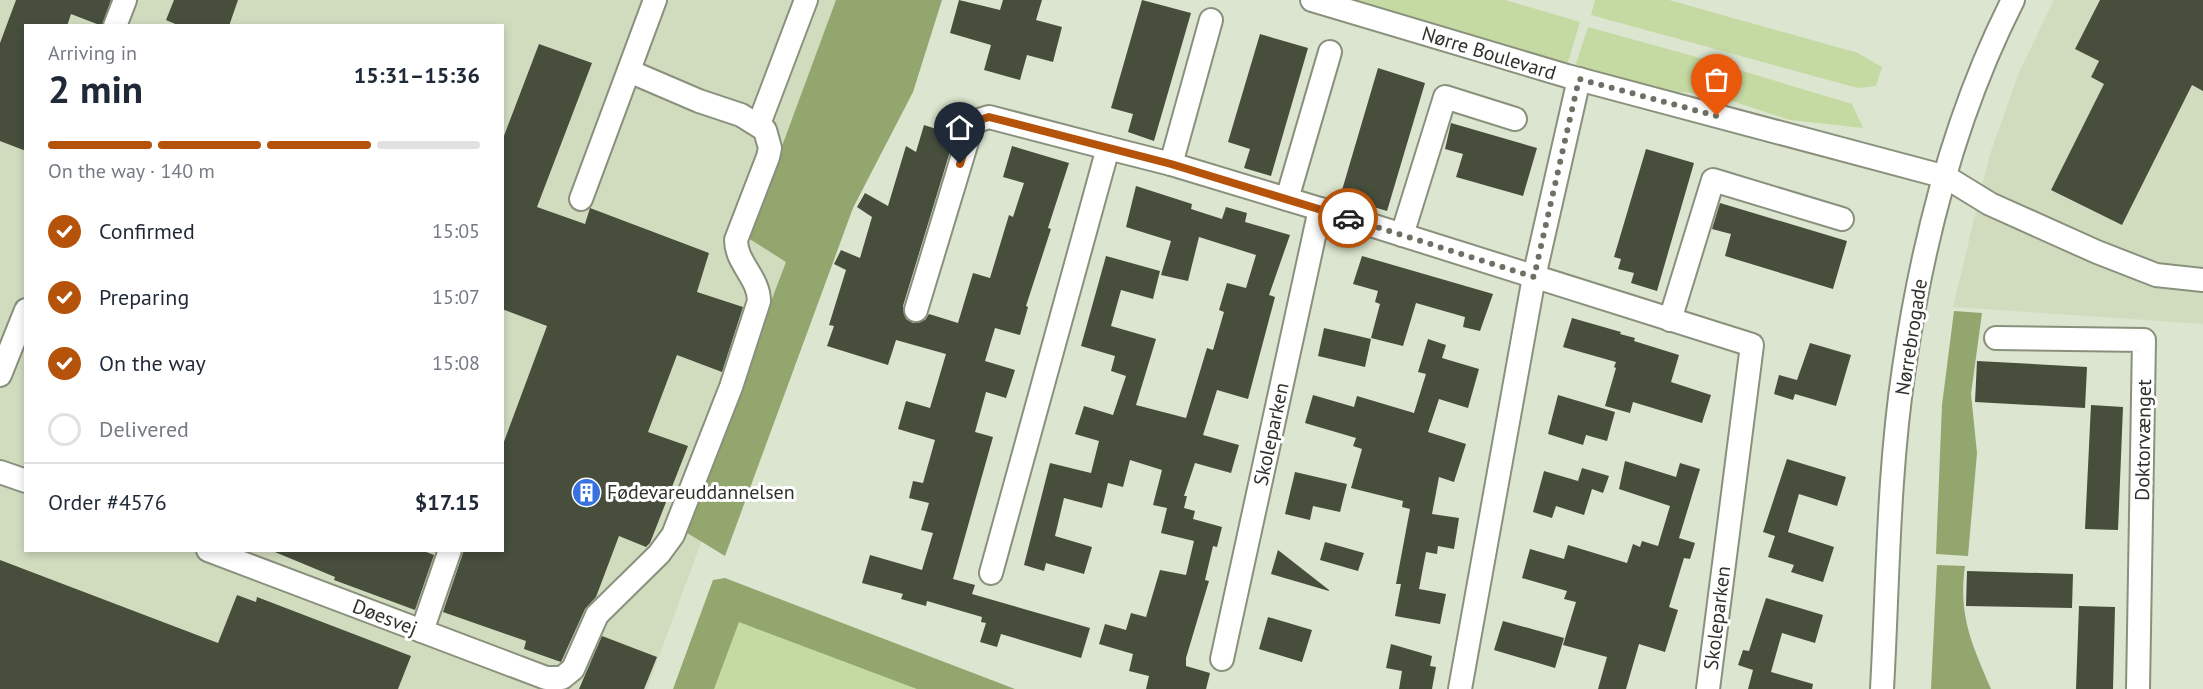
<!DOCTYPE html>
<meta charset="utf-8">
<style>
body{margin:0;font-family:"PT Sans",sans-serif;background:#f2f2f3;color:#1f2937;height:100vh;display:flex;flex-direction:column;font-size:22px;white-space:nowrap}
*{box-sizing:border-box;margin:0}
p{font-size:20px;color:#747a83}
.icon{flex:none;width:33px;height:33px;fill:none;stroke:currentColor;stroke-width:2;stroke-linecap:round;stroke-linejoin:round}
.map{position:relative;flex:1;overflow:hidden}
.details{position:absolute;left:24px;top:24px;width:480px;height:528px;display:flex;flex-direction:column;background:#fff;border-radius:0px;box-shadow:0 3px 9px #0003}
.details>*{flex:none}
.pin{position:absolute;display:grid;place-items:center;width:51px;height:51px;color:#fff;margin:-62px -26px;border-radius:50% 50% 50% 0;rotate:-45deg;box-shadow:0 0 6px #0007}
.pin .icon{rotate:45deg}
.courier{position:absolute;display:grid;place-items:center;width:60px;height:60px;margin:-30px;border:4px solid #b45309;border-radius:50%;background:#fff;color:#222;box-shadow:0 2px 8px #0007}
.headline em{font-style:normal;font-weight:700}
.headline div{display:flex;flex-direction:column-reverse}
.headline{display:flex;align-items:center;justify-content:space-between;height:102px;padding:0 24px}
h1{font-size:39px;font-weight:700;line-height:45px}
.bar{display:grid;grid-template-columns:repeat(4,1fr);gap:9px 6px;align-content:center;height:72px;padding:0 24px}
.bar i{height:8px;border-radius:4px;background:#e0e1e3}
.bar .current{background:#b45309}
.bar p{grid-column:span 4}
.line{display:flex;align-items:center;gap:15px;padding:0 24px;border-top:2px solid #e0e1e3}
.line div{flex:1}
ol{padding:0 24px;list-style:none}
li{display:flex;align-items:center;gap:18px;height:66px}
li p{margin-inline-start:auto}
li .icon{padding:6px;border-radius:50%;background:#b45309;color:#fff;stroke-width:4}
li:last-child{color:#747a83}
li i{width:33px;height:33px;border:3px solid #e0e1e3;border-radius:50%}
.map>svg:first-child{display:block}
.built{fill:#d1dcbf;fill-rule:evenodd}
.green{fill:#c5d9a2}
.forest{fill:#92a66e}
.building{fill:#474e3c}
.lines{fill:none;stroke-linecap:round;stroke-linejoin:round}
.minor-casing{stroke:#89907c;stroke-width:26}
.minor{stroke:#fff;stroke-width:22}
.done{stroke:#6c7164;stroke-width:6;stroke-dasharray:0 10.8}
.route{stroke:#b45309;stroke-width:8}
.labels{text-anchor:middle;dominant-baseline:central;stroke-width:6;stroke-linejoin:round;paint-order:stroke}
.street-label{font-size:20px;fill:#2f322a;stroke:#fff}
.poi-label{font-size:20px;fill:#2f322a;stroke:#fff;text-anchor:start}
</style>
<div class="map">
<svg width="2203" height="689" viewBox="0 0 2203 689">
<rect width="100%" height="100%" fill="#dce5cf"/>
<!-- built -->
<g class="built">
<path d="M0 0H871L869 88 647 689H0ZM26 26H502V550H26Z"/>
<polygon points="2054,0 2203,0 2203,324 1953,307 1989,157 2020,70"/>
</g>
<!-- green -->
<g class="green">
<polygon points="1349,0 1505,0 1580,22 1568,62 1564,64"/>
<polygon points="1595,0 1669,0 1858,53 1882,67 1876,86 1858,88 1591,15"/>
<polygon points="1588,27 1729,66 1721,95 1653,90 1575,67"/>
<polygon points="1736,69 1852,104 1863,128 1790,120 1726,99"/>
<polygon points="715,598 966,689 682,689"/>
</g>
<!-- forest -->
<g class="forest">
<polygon points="836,0 942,0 913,92 853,208 725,556 684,531 786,262 748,238"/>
<polygon points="1954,311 1982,313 1971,394 1977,453 1968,556 1936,554 1942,405"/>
<path d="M1937 565 1965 566C1958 615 1972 645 1991 689H1931Z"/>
<polygon points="725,578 1015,689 917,689 739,622 714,689 673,689 713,580"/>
</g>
<!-- building -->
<g class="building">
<polygon points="16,0 111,0 102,26 71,14 67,26 26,26 26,151 0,141 0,43"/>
<polygon points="174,0 238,0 229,26 180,26 166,20"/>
<polygon points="959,0 1000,10 1003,0 1042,0 1036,20 1062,27 1053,62 1027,55 1020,80 984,70 991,45 950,33"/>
<polygon points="1142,0 1191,13 1154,141 1128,132 1133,114 1111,108"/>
<polygon points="2100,0 2203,0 2203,91 2192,85 2122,225 2051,190 2104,84 2091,77 2099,61 2075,49"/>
<polygon points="1260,34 1308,48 1271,176 1244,168 1250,149 1228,142"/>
<polygon points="539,44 592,63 537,207 585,224 590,208 709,253 697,292 743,307 722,372 677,355 648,432 688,446 650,543 646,547 619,536 596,597 585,609 561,662 524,649 526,641 443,612 464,550 502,550 502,447 547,326 502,309 502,141"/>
<polygon points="1378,68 1425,83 1387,211 1340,197"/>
<polygon points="1451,123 1537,148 1523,196 1456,177 1463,154 1445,149"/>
<polygon points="924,125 955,135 903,306 906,319 913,323 925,320 929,314 958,323 973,273 990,278 1009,215 1013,217 1024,183 1003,177 1012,146 1069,163 1048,228 1051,229 1026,306 1028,307 1020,335 995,328 985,361 1015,370 1006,398 986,392 975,432 993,437 953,579 975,585 972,594 1090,628 1081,658 1001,634 997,647 980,642 986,623 981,622 982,617 927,601 926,606 901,599 903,594 862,583 870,555 922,570 933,533 921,530 929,503 909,498 913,481 923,483 935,440 898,429 906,401 930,408 946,354 896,340 888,365 827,346 834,326 829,325 846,270 834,264 841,250 860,258 872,217 857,207 865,193 888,206 906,146 916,152"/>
<polygon points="1646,149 1694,163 1657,291 1631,283 1634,273 1618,269 1621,259 1614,257"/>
<polygon points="1136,186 1192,204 1191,209 1222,219 1226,207 1247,213 1245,222 1290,235 1269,295 1275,297 1248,399 1217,390 1203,435 1239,445 1231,473 1195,463 1184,496 1187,496 1184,508 1195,511 1193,519 1222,527 1217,547 1213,546 1205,580 1209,581 1186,658 1186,666 1210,673 1206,689 1146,689 1149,676 1129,671 1133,654 1099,644 1105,624 1126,630 1131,613 1146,617 1160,570 1186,575 1194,541 1161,533 1167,508 1153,505 1162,470 1130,460 1123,487 1108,483 1102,508 1064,498 1055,536 1092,547 1084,574 1046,563 1044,571 1024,565 1050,463 1091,473 1099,441 1075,434 1084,406 1113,415 1126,376 1111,371 1115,356 1081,346 1106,256 1160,271 1153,299 1121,290 1111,326 1156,339 1136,405 1186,418 1207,348 1213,350 1224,312 1219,310 1227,283 1246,288 1256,255 1199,237 1188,281 1161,275 1171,241 1126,227"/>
<polygon points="1720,203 1847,241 1833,289 1725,256 1731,234 1712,229"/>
<polygon points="1362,256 1493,294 1480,331 1463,327 1465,317 1416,303 1403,346 1371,338 1380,304 1375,302 1378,291 1353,284"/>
<polygon points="1572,318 1621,332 1620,334 1635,338 1634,341 1679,355 1671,382 1711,395 1702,423 1633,402 1630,413 1605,406 1616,368 1614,367 1616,362 1563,347"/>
<polygon points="1324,328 1371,339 1365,367 1318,356"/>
<polygon points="1428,339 1446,345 1442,358 1479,369 1468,408 1439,399 1428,432 1466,444 1454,482 1439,477 1432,514 1459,518 1454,549 1438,546 1437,554 1426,552 1419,589 1446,594 1440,624 1395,616 1401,584 1396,584 1410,509 1402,507 1403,501 1351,488 1362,449 1353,446 1356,438 1305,423 1313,395 1354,407 1357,396 1414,413 1426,374 1418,372"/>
<polygon points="1810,343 1851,355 1836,406 1795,394 1793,400 1774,394 1779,375 1797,380"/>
<polygon points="1977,361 2087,367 2085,408 1975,402"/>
<polygon points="1558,395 1615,412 1607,441 1586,435 1583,445 1548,434"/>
<polygon points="2091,405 2123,407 2118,530 2085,529"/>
<polygon points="1787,459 1846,477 1837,506 1799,494 1788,532 1834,547 1823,582 1791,572 1794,565 1768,557 1775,536 1763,532"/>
<polygon points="1625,461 1676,477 1680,463 1700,469 1679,538 1695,543 1690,559 1684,558 1669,607 1678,610 1665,652 1639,644 1626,689 1598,689 1607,657 1563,645 1576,602 1564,599 1567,591 1522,578 1530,549 1564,559 1568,545 1627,563 1633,544 1640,547 1642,541 1658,546 1670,506 1619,489"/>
<polygon points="1582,468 1609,476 1603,493 1592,489 1584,515 1556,506 1552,518 1533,512 1544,471 1578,481"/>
<polygon points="1295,472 1347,484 1340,512 1313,506 1310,520 1285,514"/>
<polygon points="1325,542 1364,553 1358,571 1320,560"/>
<polygon points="270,550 421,550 434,555 415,610 334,580 335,577"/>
<polygon points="1278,550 1329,590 1329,591 1271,574"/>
<polygon points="0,560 218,643 237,595 256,602 257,597 411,656 398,689 0,689"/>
<polygon points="1967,571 2073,574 2072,608 1966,606"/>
<polygon points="1766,598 1823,615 1815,643 1782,633 1771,672 1813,684 1812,689 1748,689 1753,670 1738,665 1743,650 1749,651"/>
<polygon points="2079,606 2115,607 2113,689 2076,689"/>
<polygon points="1268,617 1312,630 1302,662 1259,649"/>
<polygon points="1503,621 1564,638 1555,668 1494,650"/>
<polygon points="602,636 657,657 644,689 579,689"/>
<polygon points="1391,644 1432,656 1430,666 1436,667 1432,689 1399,689 1402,671 1386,668"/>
</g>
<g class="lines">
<defs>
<g id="minor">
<polyline points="1312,0 1567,76 1946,177 1990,204 2097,252 2156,275 2203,280"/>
<polyline points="115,26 125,0"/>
<polyline points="759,124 806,0"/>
<polyline points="1171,164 1211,20"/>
<polyline points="581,199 655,0"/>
<polyline points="1287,199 1330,52"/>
<polyline points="1402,235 1445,97 1515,119"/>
<polyline points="916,310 973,122 989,117 1108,148"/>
<polyline points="1670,320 1713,180 1842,219"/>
<polyline points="1996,338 2144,340 2138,689"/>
<polyline points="0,375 26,310"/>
<polyline points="0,472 26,481"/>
<path d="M208 550 546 678H562L573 669 597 615 659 554 673 535 731 387 759 301C759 278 736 263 736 240L768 157 770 148 765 130 741 115 699 101 629 71"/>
<polyline points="991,573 1108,148 1171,164 1320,209 1752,345 1708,689"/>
<polyline points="422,631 450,550"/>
<polyline points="1222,659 1320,209"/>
<polyline points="1460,689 1534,277 1579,79"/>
<path d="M1882 689C1888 582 1888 474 1904 368 1922 244 1956 112 2013 0"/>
</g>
</defs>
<!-- minor casing -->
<use href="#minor" class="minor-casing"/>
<!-- minor -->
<use href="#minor" class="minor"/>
</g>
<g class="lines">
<!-- done -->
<polyline class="done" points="1348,218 1534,277 1579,79 1717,116"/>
<!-- route -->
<polyline class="route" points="960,164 973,122 989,117 1171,164 1348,218"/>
</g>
<!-- icons -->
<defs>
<symbol id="building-disc" viewBox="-11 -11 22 22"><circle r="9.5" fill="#3772e0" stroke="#fff"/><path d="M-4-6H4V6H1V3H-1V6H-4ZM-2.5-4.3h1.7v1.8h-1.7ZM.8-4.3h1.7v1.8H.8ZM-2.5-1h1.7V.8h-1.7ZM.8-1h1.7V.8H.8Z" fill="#fff"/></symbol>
</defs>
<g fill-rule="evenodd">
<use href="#building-disc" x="570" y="476" width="33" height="33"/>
</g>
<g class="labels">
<!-- street labels -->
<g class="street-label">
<text transform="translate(1489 53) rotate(17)">Nørre Boulevard</text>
<text transform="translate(1911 337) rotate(-81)">Nørrebrogade</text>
<text transform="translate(1271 434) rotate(-78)">Skoleparken</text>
<text transform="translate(2143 440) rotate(-89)">Doktorvænget</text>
<text transform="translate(385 617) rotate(21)">Døesvej</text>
<text transform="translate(1717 618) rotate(-83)">Skoleparken</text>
</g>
<!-- poi labels -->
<g class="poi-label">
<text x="607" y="492">Fødevareuddannelsen</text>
</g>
</g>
</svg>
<div class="pin" style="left:1717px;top:116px;background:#ea580c"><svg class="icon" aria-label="bag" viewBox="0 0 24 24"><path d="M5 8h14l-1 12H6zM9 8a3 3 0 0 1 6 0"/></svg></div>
<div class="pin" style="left:960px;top:164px;background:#1f2937"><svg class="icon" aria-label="home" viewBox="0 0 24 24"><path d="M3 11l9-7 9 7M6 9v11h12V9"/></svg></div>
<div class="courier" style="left:1348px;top:218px"><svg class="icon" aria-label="car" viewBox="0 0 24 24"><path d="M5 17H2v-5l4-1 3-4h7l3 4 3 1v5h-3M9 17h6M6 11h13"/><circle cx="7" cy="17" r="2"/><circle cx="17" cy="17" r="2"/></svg></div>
<section class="details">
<div class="headline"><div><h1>2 min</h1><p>Arriving in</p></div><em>15:31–15:36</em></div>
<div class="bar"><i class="current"></i><i class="current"></i><i class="current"></i><i></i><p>On the way · 140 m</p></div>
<ol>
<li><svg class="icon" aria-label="check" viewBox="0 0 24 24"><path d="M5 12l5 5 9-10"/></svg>Confirmed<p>15:05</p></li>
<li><svg class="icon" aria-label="check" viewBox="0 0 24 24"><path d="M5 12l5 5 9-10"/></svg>Preparing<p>15:07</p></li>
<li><svg class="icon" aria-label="check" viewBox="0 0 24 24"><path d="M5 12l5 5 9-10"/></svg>On the way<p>15:08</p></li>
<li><i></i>Delivered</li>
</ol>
<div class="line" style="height:78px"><div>Order #4576</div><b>$17.15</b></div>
</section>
</div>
